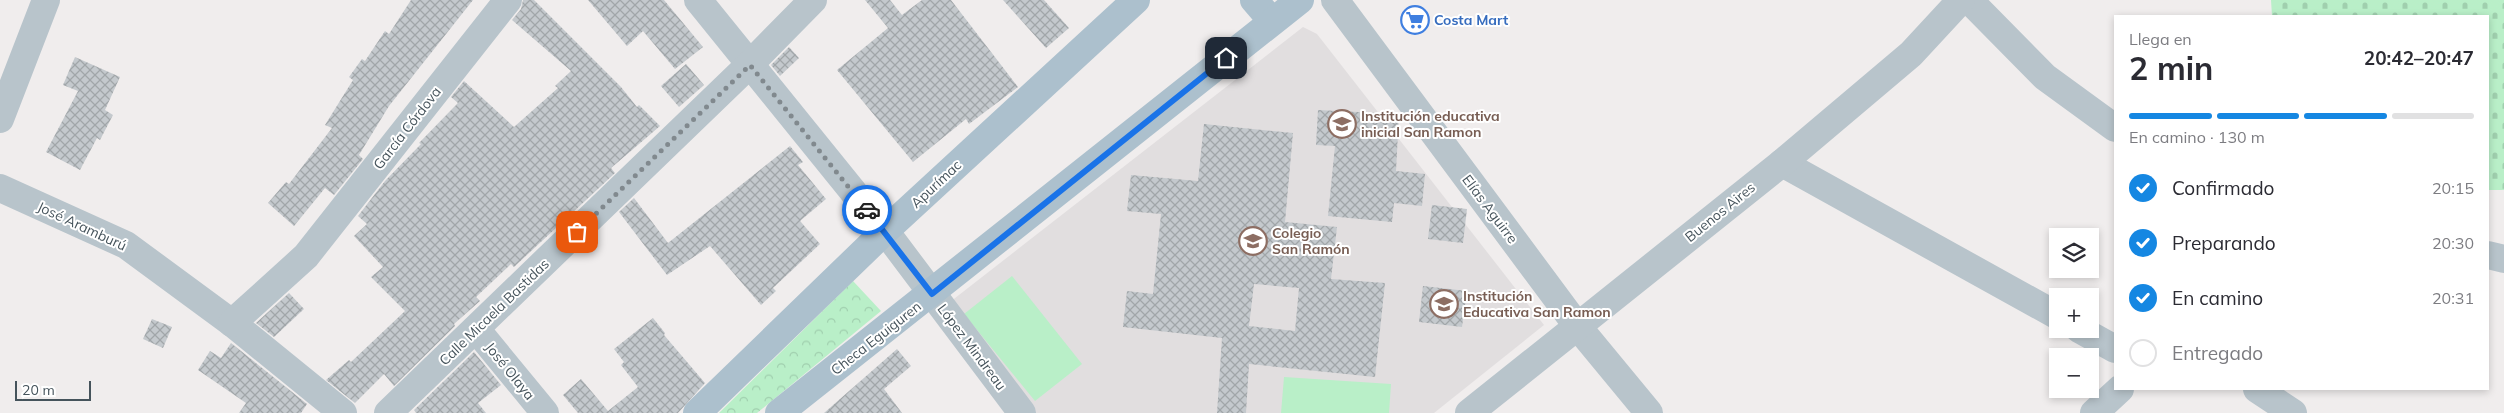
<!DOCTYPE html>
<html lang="es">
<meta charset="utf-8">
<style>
body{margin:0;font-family:Mulish,sans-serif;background:#f7f7f7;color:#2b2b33;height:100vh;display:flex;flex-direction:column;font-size:19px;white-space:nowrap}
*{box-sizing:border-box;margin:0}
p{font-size:16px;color:#7c7c81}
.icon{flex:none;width:28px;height:28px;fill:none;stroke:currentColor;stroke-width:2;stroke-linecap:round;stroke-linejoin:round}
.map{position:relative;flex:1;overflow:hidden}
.panel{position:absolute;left:2114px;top:15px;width:375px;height:375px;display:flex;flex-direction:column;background:#fff;border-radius:0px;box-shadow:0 2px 8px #0003}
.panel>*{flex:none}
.tools{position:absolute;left:2049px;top:228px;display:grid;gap:10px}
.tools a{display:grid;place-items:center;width:50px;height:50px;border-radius:0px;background:#fff;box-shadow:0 2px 8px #0003;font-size:25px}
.scale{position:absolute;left:15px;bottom:12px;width:76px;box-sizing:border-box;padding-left:5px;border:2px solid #45535b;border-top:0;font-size:14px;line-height:18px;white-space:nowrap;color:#45535b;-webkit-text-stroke:4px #fff;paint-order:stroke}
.pin{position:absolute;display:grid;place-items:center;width:42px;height:42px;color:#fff;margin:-21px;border-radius:10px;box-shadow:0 2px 8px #0006}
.courier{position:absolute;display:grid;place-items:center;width:50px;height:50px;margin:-25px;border:4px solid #1a73e8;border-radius:50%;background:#fff;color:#222;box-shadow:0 1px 6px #0007}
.overview em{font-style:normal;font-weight:700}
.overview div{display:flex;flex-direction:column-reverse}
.overview{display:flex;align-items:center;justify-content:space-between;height:85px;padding:0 15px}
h1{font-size:32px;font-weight:700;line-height:38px}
.bar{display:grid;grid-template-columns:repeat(4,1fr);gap:8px 5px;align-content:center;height:60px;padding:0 15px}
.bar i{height:6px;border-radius:4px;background:#e1e1e2}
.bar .selected{background:#1587e2}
.bar p{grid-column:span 4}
ol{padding:0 15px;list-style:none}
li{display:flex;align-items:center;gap:15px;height:55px}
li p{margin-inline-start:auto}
li .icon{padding:5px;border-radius:50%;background:#1587e2;color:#fff;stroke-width:4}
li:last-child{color:#7c7c81}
li i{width:28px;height:28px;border:2px solid #e1e1e2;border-radius:50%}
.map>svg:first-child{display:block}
.education{fill:#e1dedf}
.forest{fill:url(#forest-crowns)}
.cemetery{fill:url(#cemetery-stones)}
.garden{fill:#b9efc8}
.building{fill:url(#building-cross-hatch);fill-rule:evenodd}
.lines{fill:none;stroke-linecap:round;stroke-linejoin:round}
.minor{stroke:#b8c4cb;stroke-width:28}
.major{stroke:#acc0cd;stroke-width:28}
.done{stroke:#81898e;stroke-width:5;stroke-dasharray:0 9}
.route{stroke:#1a73e8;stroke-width:6}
.labels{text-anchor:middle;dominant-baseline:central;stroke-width:4;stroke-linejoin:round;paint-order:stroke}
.shop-label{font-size:14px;font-weight:bold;fill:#366cbe;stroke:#fff;text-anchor:start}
.education-label{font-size:14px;font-weight:bold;fill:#785e54;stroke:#fff;text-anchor:start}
.street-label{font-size:14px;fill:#45535b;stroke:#fff}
</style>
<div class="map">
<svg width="2504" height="413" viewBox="0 0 2504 413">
<defs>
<pattern id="forest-crowns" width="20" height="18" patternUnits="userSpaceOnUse" patternTransform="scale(1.25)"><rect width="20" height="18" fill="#b9efc8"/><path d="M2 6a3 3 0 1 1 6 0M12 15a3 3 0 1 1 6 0" fill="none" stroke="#a0cfae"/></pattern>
<pattern id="cemetery-stones" width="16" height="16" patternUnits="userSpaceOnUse" patternTransform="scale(1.25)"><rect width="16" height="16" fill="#b9efc8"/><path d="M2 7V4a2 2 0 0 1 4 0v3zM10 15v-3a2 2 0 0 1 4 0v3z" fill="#a0cfae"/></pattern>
<pattern id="building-cross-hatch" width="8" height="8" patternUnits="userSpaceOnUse" patternTransform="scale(1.25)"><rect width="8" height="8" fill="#c4c9cd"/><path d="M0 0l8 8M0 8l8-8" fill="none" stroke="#a1a6a9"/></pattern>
</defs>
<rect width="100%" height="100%" fill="#f0eded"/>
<!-- education -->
<polygon class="education" points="1303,27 1317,34 1544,325 1434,413 1023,413 941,309"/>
<!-- forest -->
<polygon class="forest" points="853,281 881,311 757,413 719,413"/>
<!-- cemetery -->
<polygon class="cemetery" points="2271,0 2504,0 2504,190 2488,190 2488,16 2272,16"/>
<!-- garden -->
<g class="garden">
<polygon points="1012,276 1082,364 1035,401 964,314"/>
<polygon points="1284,377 1391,384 1389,413 1281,413"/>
</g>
<!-- building -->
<g class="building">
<polygon points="411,0 473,0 389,106 359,155 363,159 334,195 325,188 294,226 268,203 286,182 289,184 332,128 325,125 353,80 349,77 362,59 365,61 385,31 389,34"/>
<polygon points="523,0 534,0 621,87 637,107 639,105 660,126 611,168 615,173 599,188 514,267 511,264 476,297 480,301 454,324 455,326 394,386 384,374 355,403 326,380 349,360 351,362 405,311 371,277 383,267 354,236 367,224 358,216 385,181 421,144 419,143 458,103 451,97 464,81 514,127 558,88 555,86 571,71 512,20 521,9"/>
<polygon points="588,0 664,0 703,47 675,69 643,31 627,46"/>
<polygon points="865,0 890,0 902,15 922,0 951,0 1018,87 969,124 966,119 913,162 837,70 888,28"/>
<polygon points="1003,0 1044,0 1069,28 1046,48"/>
<polygon points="789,47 799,58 780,76 771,65"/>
<polygon points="75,57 120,77 105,110 113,115 100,140 97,138 80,170 46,152 78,91 63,85"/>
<polygon points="686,64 704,85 679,107 661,86"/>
<polygon points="1318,110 1399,114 1396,171 1425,174 1422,206 1394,203 1392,222 1328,216 1335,146 1316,145"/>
<path d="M1204 124 1293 133 1285 222 1337 227 1331 279 1385 283 1375 377 1249 364 1246 413H1217L1222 338 1123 327 1127 291 1153 294 1161 214 1127 211 1131 175 1198 181ZM1254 284 1299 288 1295 331 1249 326Z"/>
<polygon points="790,146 803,162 798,165 826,199 800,221 820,244 773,288 776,291 761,305 710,246 667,275 619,212 634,198 668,243"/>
<polygon points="1432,205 1467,209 1463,243 1428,239"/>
<polygon points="1423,286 1467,291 1462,327 1419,322"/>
<polygon points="289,293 304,309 274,337 256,323"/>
<polygon points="653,318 665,333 664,335 705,383 678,413 578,413 563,395 581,379 608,411 638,387 621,365 624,362 614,349"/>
<polygon points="152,319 172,327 163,348 143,339"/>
<polygon points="231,343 307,404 301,413 239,413 246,403 198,370 210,351 221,358"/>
<polygon points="897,349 911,366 884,389 902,413 824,413"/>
<polygon points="474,352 501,385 478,403 486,413 416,413 414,410"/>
</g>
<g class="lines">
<!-- minor -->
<g class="minor">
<polyline points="698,0 885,231 1022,413"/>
<polyline points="1335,0 1578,327 1649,413"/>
<polyline points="1969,0 2045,77 2115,128"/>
<polyline points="0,119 46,0"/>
<polyline points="1782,163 2058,316"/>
<polyline points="0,188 126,245 232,323 343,413"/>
<polyline points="2488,255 2504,259"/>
<polyline points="232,323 306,256 508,0"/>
<polyline points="476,329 545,413"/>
<polyline points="2079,329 2115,349"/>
<polyline points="2257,389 2293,413"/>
<polyline points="388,413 749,65 813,0"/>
<polyline points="1469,413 1782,163 1911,54 1961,0"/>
<polyline points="2094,413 2120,389"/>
</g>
<!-- major -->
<g class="major">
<polyline points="1254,0 1272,21"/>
<polyline points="697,413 885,231 1136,0"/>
<polyline points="779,413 1300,0"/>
</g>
</g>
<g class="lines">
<!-- done -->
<polyline class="done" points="577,232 750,65 867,210"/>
<!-- route -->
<polyline class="route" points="867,210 932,294 1226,58"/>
</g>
<!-- icons -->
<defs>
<symbol id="supermarket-ring" viewBox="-11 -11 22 22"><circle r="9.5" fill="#fff" stroke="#3f7fe0" stroke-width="1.5"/><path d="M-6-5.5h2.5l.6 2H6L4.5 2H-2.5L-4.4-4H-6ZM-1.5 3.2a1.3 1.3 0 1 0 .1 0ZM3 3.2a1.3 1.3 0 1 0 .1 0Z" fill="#3f7fe0"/></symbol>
<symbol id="school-ring" viewBox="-11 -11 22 22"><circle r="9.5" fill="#fff" stroke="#8d6e63" stroke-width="1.5"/><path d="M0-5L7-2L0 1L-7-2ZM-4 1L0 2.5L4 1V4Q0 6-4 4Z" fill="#8d6e63"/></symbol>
</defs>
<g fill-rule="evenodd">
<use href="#supermarket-ring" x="1399" y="4" width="32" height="32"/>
<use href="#school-ring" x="1326" y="108" width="32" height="32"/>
<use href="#school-ring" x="1237" y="225" width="32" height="32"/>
<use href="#school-ring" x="1428" y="288" width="32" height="32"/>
</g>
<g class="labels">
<!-- shop labels -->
<g class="shop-label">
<text x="1434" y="20">Costa Mart</text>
</g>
<!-- education labels -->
<g class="education-label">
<text x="1361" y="116">Institución educativa<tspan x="1361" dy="16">inicial San Ramon</tspan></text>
<text x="1272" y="233">Colegio<tspan x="1272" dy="16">San Ramón</tspan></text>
<text x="1463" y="296">Institución<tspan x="1463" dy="16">Educativa San Ramon</tspan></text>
</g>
<!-- street labels -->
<g class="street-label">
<text transform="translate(407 128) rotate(-52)">García Córdova</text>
<text transform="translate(936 184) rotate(-43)">Apurímac</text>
<text transform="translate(1490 209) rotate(53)">Elías Aguirre</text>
<text transform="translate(1720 212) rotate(-39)">Buenos Aires</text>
<text transform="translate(82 226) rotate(25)">José Aramburú</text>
<text transform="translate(494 312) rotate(-44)">Calle Micaela Bastidas</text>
<text transform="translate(876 338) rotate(-38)">Checa Eguiguren</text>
<text transform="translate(972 347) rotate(53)">López Mindreau</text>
<text transform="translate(510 371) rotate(51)">José Olaya</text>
</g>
</g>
</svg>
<div class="tools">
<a><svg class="icon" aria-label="layers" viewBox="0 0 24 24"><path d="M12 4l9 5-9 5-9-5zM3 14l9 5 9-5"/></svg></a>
<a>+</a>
<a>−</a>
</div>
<div class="scale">20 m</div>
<div class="pin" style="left:577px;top:232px;background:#ea580c"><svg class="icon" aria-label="bag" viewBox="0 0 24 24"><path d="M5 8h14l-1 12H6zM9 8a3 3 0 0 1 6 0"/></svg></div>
<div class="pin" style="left:1226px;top:58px;background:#1f2937"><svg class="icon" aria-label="home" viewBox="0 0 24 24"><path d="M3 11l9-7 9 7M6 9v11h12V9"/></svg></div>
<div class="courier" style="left:867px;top:210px"><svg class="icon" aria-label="car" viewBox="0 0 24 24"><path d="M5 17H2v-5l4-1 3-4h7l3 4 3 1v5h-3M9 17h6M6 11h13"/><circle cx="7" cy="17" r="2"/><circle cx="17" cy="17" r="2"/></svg></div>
<section class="panel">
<div class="overview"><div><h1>2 min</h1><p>Llega en</p></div><em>20:42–20:47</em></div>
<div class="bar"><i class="selected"></i><i class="selected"></i><i class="selected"></i><i></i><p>En camino · 130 m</p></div>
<ol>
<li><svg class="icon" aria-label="check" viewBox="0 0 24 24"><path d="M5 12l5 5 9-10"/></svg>Confirmado<p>20:15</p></li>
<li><svg class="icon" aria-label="check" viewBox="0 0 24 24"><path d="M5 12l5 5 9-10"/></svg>Preparando<p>20:30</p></li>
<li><svg class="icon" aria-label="check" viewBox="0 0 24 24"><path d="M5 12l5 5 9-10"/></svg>En camino<p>20:31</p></li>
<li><i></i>Entregado</li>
</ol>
</section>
</div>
